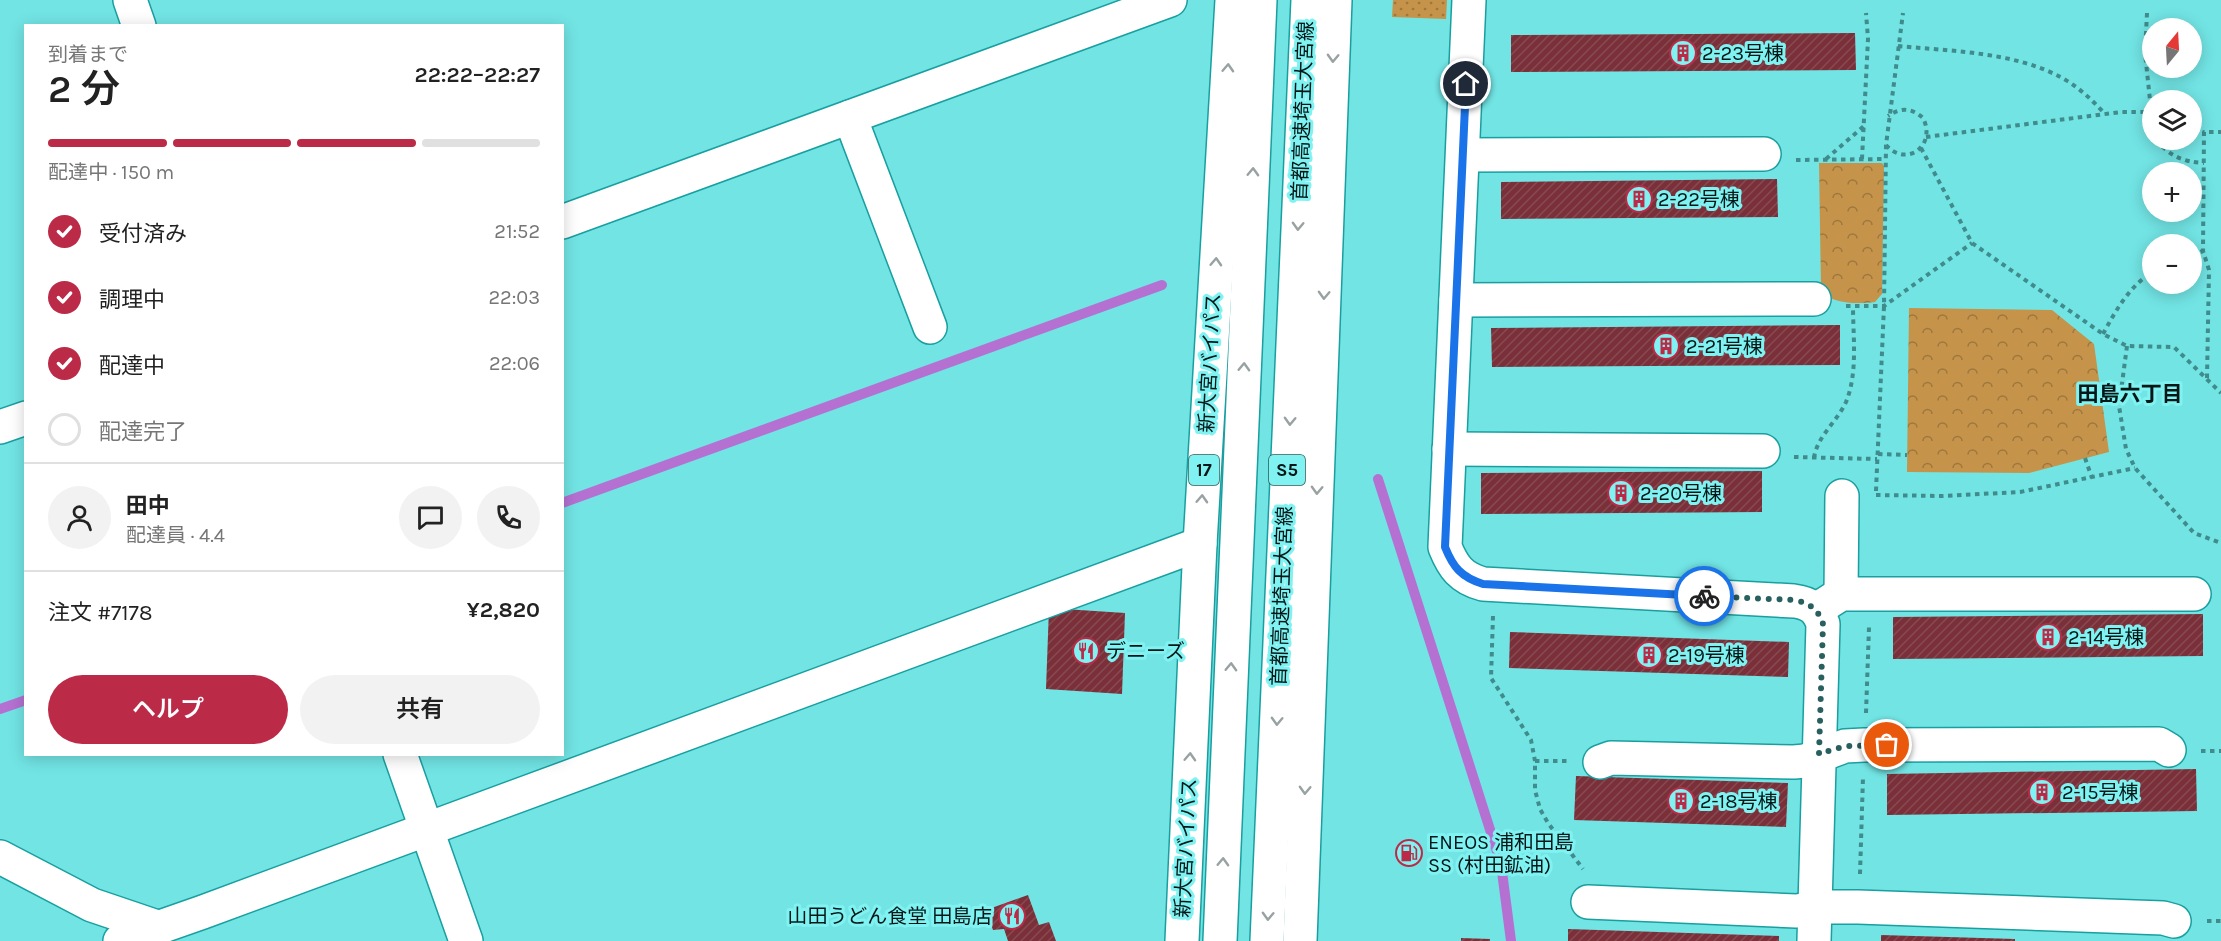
<!DOCTYPE html>
<html lang="ja">
<meta charset="utf-8">
<style>
body{margin:0;font-family:Karla,"Noto Sans JP",sans-serif;background:#f2f2f2;color:#222;height:100vh;display:flex;flex-direction:column;font-size:22px;white-space:nowrap}
*{box-sizing:border-box;margin:0}
p{font-size:20px;color:#767676}
.icon{flex:none;width:33px;height:33px;fill:none;stroke:currentColor;stroke-width:2;stroke-linecap:round;stroke-linejoin:round}
.map{position:relative;flex:1;overflow:hidden}
.sheet{position:absolute;left:24px;top:24px;width:540px;height:732px;display:flex;flex-direction:column;background:#fff;border-radius:0px;box-shadow:0 3px 15px #0003}
.sheet>*{flex:none}
.needle{width:39px;rotate:18deg}
.fabs{position:absolute;left:2142px;top:18px;display:grid;gap:12px}
.fabs a{display:grid;place-items:center;width:60px;height:60px;border-radius:50%;background:#fff;box-shadow:0 3px 15px #0003;font-size:30px}
.pin{position:absolute;display:grid;place-items:center;width:51px;height:51px;color:#fff;margin:-26px;border:3px solid #fff;border-radius:50%;box-shadow:0 2px 6px #0007}
.courier{position:absolute;display:grid;place-items:center;width:60px;height:60px;margin:-30px;border:4px solid #1a73e8;border-radius:50%;background:#fff;color:#222;box-shadow:0 2px 8px #0007}
.headline em{font-style:normal;font-weight:600}
.headline div{display:flex;flex-direction:column-reverse}
.headline{display:flex;align-items:center;justify-content:space-between;height:102px;padding:0 24px}
h1{font-size:39px;font-weight:600;line-height:45px}
.bar{display:grid;grid-template-columns:repeat(4,1fr);gap:9px 6px;align-content:center;height:72px;padding:0 24px}
.bar i{height:8px;border-radius:4px;background:#e0e0e0}
.bar .active{background:#bb2a47}
.bar p{grid-column:span 4}
.line{display:flex;align-items:center;gap:15px;padding:0 24px;border-top:2px solid #e0e0e0}
.line div{flex:1}
.round{display:grid;place-items:center;flex:none;width:63px;height:63px;border-radius:32px;background:#f2f2f2}
ol{padding:0 24px;list-style:none}
li{display:flex;align-items:center;gap:18px;height:66px}
li p{margin-inline-start:auto}
li .icon{padding:6px;border-radius:50%;background:#bb2a47;color:#fff;stroke-width:4}
li:last-child{color:#767676}
li i{width:33px;height:33px;border:3px solid #e0e0e0;border-radius:50%}
.primary-button{display:flex;gap:12px;margin-top:auto;padding:12px 24px}
.primary-button a{flex:1;height:69px;border-radius:36px;background:#bb2a47;color:#fff;font-size:24px;font-weight:600;line-height:69px;text-align:center}
.primary-button a+a{background:#f2f2f2;color:#222}
.map>svg:first-child{display:block}
.grass{fill:url(#grass-dots)}
.park{fill:url(#park-crowns)}
.lines{fill:none;stroke-linecap:round;stroke-linejoin:round}
.stream{stroke:#b571d2;stroke-width:10}
.building{fill:url(#building-hatch)}
.minor-casing{stroke:#199fa0;stroke-width:36}
.highway-casing{stroke:#199fa0;stroke-width:36}
.path{stroke:#408b8b;stroke-width:4;stroke-dasharray:4.5 4.5;stroke-linecap:butt}
.minor{stroke:#fff;stroke-width:33}
.highway{stroke:#fff;stroke-width:33}
.oneway{stroke:#99a2a2}
.done{stroke:#285f5f;stroke-width:6;stroke-dasharray:0 10.8}
.route{stroke:#1a73e8;stroke-width:8}
.labels{text-anchor:middle;dominant-baseline:central;stroke-width:6;stroke-linejoin:round;paint-order:stroke}
.shield{fill:#80f2f1;stroke:#265958;stroke-width:1.5}
.shield-label{font-size:18px;font-weight:bold;fill:#001717}
.poi-label{font-size:20px;fill:#001717;stroke:#80f2f1;text-anchor:start}
.street-label{font-size:20px;fill:#001717;stroke:#80f2f1}
.neighbourhood-label{font-size:21px;font-weight:bold;fill:#001717;stroke:#80f2f1}
</style>
<div class="map">
<svg width="2221" height="941" viewBox="0 0 2221 941">
<defs>
<pattern id="grass-dots" width="8" height="8" patternUnits="userSpaceOnUse" patternTransform="scale(1.5)"><rect width="8" height="8" fill="#c5934a"/><path d="M2 2h.1M6 6h.1" fill="none" stroke="#9e773d" stroke-width="1.8" stroke-linecap="round"/></pattern>
<pattern id="park-crowns" width="20" height="18" patternUnits="userSpaceOnUse" patternTransform="scale(1.5)"><rect width="20" height="18" fill="#c5934a"/><path d="M2 6a3 3 0 1 1 6 0M12 15a3 3 0 1 1 6 0" fill="none" stroke="#9e773d"/></pattern>
<pattern id="building-hatch" width="6" height="6" patternUnits="userSpaceOnUse" patternTransform="scale(1.5)"><rect width="6" height="6" fill="#7a2f39"/><path d="M-1 1l2-2M0 6l6-6M5 7l2-2" fill="none" stroke="#854b53"/></pattern>
</defs>
<rect width="100%" height="100%" fill="#72e4e4"/>
<!-- grass -->
<polygon class="grass" points="1393,0 1447,0 1446,19 1392,17"/>
<!-- park -->
<g class="park">
<path d="M1819 163H1882L1884 166 1882 294 1875 302C1859 304 1830 305 1821 289Z"/>
<polygon points="1909,308 2052,310 2094,344 2109,452 2029,473 1907,472"/>
</g>
<g class="lines">
<!-- stream -->
<g class="stream">
<polyline points="1378,479 1501,864 1511,941"/>
<polyline points="562,503 1162,285"/>
<polyline points="0,709 26,700"/>
</g>
</g>
<!-- building -->
<g class="building">
<polygon points="1855,33 1856,70 1511,72 1511,35"/>
<polygon points="1777,179 1778,217 1501,219 1501,182"/>
<polygon points="1840,325 1840,365 1492,367 1491,328"/>
<polygon points="1762,471 1762,512 1481,514 1481,473"/>
<polygon points="1049,608 1125,613 1122,694 1046,689"/>
<polygon points="2203,614 2203,656 1893,659 1893,617"/>
<polygon points="1510,632 1789,642 1788,677 1509,668"/>
<polygon points="2196,769 2197,811 1887,815 1887,774"/>
<polygon points="1576,776 1788,783 1786,827 1574,820"/>
<polygon points="1028,895 1039,925 1049,922 1056,941 1008,941 1004,929 993,930 986,910"/>
<polygon points="1568,929 1779,936 1779,941 1568,941"/>
<polygon points="1881,935 2015,939 2015,941 1881,941"/>
<polygon points="1461,938 1490,939 1490,941 1461,941"/>
</g>
<g class="lines">
<defs>
<g id="minor">
<polyline points="130,0 139,26"/>
<path d="M1469 0 1445 547C1453 567 1461 578 1483 584L1794 601C1810 603 1818 609 1823 624L1814 941"/>
<polyline points="850,117 930,327"/>
<polyline points="1463,155 1764,154"/>
<polyline points="562,222 1170,0"/>
<polyline points="1456,300 1814,299"/>
<polyline points="0,427 26,418"/>
<polyline points="1449,449 1763,451"/>
<polyline points="1841,594 1842,496"/>
<polyline points="1816,610 1841,594 2194,594"/>
<polyline points="400,754 466,941"/>
<polyline points="1600,762 1611,758 1794,762 1805,761 1845,746 1864,745 2159,744 2169,750"/>
<polyline points="0,857 92,905 157,927"/>
<polyline points="1588,902 1796,911 1824,907 1858,907 2163,918 2174,921"/>
<polyline points="120,941 203,912 1200,544"/>
</g>
<g id="highway">
<polyline points="1182,941 1200,544 1232,0"/>
<polyline points="1220,941 1260,0"/>
<polyline points="1267,941 1308,0"/>
<polyline points="1300,941 1335,0"/>
</g>
</defs>
<!-- minor casing -->
<use href="#minor" class="minor-casing"/>
<!-- highway casing -->
<use href="#highway" class="highway-casing"/>
<!-- path -->
<g class="path">
<polyline points="2147,13 2145,53 2152,119"/>
<path d="M1898 46C1950 51 2016 52 2062 78 2079 87 2092 100 2105 114"/>
<polyline points="1926,137 2121,112 2152,112"/>
<path d="M2156 140C2170 156 2183 162 2204 163"/>
<path d="M1886 145C1906 168 1937 146 1923 118 1912 108 1901 107 1888 116"/>
<polyline points="1921,148 1972,243 2103,334 2127,346 2174,347 2221,393"/>
<polyline points="1826,159 1864,126"/>
<polyline points="1862,159 1868,39 1866,13"/>
<polyline points="1796,160 1885,159"/>
<polyline points="2192,255 2203,251"/>
<polyline points="1846,306 1884,306 1972,243"/>
<path d="M2103 334C2116 310 2129 287 2152 272"/>
<polyline points="2127,346 2119,406 2126,449 2135,468 2194,533 2221,543"/>
<polyline points="2207,378 2209,270 2203,251 2204,132 2221,132"/>
<polyline points="1878,454 1907,455"/>
<polyline points="1794,457 1877,459"/>
<path d="M1814 458C1817 436 1837 422 1846 402 1858 373 1853 337 1853 306"/>
<polyline points="2085,458 2092,478"/>
<polyline points="1876,491 1884,306 1886,145 1903,13"/>
<polyline points="1876,495 1942,496 2020,492 2135,468"/>
<polyline points="1493,616 1491,678 1531,740 1535,761 1535,790 1540,809 1548,823 1583,869"/>
<polyline points="1866,713 1869,627"/>
<polyline points="2201,751 2221,751"/>
<polyline points="1535,761 1567,761"/>
<polyline points="1860,874 1863,777"/>
<polyline points="2207,921 2221,921"/>
</g>
<!-- minor -->
<use href="#minor" class="minor"/>
<!-- highway -->
<use href="#highway" class="highway"/>
</g>
<!-- one-way arrows -->
<defs><path id="oneway-chevron" d="M-2-3.5L2.5 0L-2 3.5" fill="none" stroke-width="1.6" stroke-linecap="round" stroke-linejoin="round" transform="scale(1.5)"/></defs>
<g class="oneway">
<use href="#oneway-chevron" transform="translate(1333 58) rotate(92)"/>
<use href="#oneway-chevron" transform="translate(1228 68) rotate(-87)"/>
<use href="#oneway-chevron" transform="translate(1253 172) rotate(-88)"/>
<use href="#oneway-chevron" transform="translate(1298 226) rotate(92)"/>
<use href="#oneway-chevron" transform="translate(1216 262) rotate(-87)"/>
<use href="#oneway-chevron" transform="translate(1324 295) rotate(92)"/>
<use href="#oneway-chevron" transform="translate(1244 367) rotate(-88)"/>
<use href="#oneway-chevron" transform="translate(1290 421) rotate(92)"/>
<use href="#oneway-chevron" transform="translate(1317 490) rotate(92)"/>
<use href="#oneway-chevron" transform="translate(1202 499) rotate(-87)"/>
<use href="#oneway-chevron" transform="translate(1231 667) rotate(-88)"/>
<use href="#oneway-chevron" transform="translate(1277 721) rotate(92)"/>
<use href="#oneway-chevron" transform="translate(1190 757) rotate(-87)"/>
<use href="#oneway-chevron" transform="translate(1305 790) rotate(92)"/>
<use href="#oneway-chevron" transform="translate(1223 862) rotate(-88)"/>
<use href="#oneway-chevron" transform="translate(1268 916) rotate(92)"/>
</g>
<g class="lines">
<!-- done -->
<path class="done" d="M1704 596 1794 600C1810 603 1818 609 1823 624L1819 754 1845 746 1887 745"/>
<!-- route -->
<path class="route" d="M1466 84 1445 547C1453 567 1461 577 1483 584L1704 596"/>
</g>
<!-- icons -->
<defs>
<symbol id="building-ring" viewBox="-11 -11 22 22"><circle r="9.5" fill="#80f2f1" stroke="#bb2a47" stroke-width="1.5"/><path d="M-4-6H4V6H1V3H-1V6H-4ZM-2.5-4.3h1.7v1.8h-1.7ZM.8-4.3h1.7v1.8H.8ZM-2.5-1h1.7V.8h-1.7ZM.8-1h1.7V.8H.8Z" fill="#bb2a47"/></symbol>
<symbol id="restaurant-ring" viewBox="-11 -11 22 22"><circle r="9.5" fill="#80f2f1" stroke="#bb2a47" stroke-width="1.5"/><path d="M-5-6h1v4h1v-4h1v4h1v-4h1v5L-1.5 .5V6h-2V.5L-5-1ZM5-6V6H3V1.5H1.5Q1.5-4 5-6Z" fill="#bb2a47"/></symbol>
<symbol id="fuel-ring" viewBox="-11 -11 22 22"><circle r="9.5" fill="#80f2f1" stroke="#bb2a47" stroke-width="1.5"/><path d="M-5.5-6h7V0h2V4h1.3V-2.5L3-4.5l.8-.8L6-3V5H2.5V1h-1V6h-7ZM-4.2-4.7v3.2H.2V-4.7Z" fill="#bb2a47"/></symbol>
</defs>
<g fill-rule="evenodd">
<use href="#building-ring" x="1668" y="38" width="30" height="30"/>
<use href="#building-ring" x="1624" y="184" width="30" height="30"/>
<use href="#building-ring" x="1651" y="331" width="30" height="30"/>
<use href="#building-ring" x="1606" y="478" width="30" height="30"/>
<use href="#building-ring" x="2033" y="622" width="30" height="30"/>
<use href="#restaurant-ring" x="1071" y="636" width="30" height="30"/>
<use href="#building-ring" x="1634" y="640" width="30" height="30"/>
<use href="#building-ring" x="2027" y="777" width="30" height="30"/>
<use href="#building-ring" x="1666" y="786" width="30" height="30"/>
<use href="#fuel-ring" x="1394" y="838" width="30" height="30"/>
<use href="#restaurant-ring" x="997" y="901" width="30" height="30"/>
</g>
<g class="labels">
<!-- shield labels -->
<g class="shield">
<rect x="1189" y="455" width="30" height="30" rx="4.5"/>
<rect x="1269" y="455" width="36" height="30" rx="4.5"/>
</g>
<g class="shield-label">
<text x="1204" y="470">17</text>
<text x="1287" y="470">S5</text>
</g>
<!-- poi labels -->
<g class="poi-label">
<text x="1702" y="53">2-23号棟</text>
<text x="1658" y="199">2-22号棟</text>
<text x="1686" y="346">2-21号棟</text>
<text x="1640" y="493">2-20号棟</text>
<text x="2068" y="637">2-14号棟</text>
<text x="1106" y="651">デニーズ</text>
<text x="1668" y="655">2-19号棟</text>
<text x="2062" y="792">2-15号棟</text>
<text x="1700" y="801">2-18号棟</text>
<text x="1428" y="842">ENEOS 浦和田島<tspan x="1428" dy="23">SS (村田鉱油)</tspan></text>
<text x="992" y="916" text-anchor="end">山田うどん食堂 田島店</text>
</g>
<!-- street labels -->
<g class="street-label">
<text transform="translate(1303 111) rotate(-88)">首都高速埼玉大宮線</text>
<text transform="translate(1210 363) rotate(-87)">新大宮バイパス</text>
<text transform="translate(1282 596) rotate(-88)">首都高速埼玉大宮線</text>
<text transform="translate(1186 848) rotate(-87)">新大宮バイパス</text>
</g>
<!-- neighbourhood labels -->
<g class="neighbourhood-label">
<text x="2130" y="394">田島六丁目</text>
</g>
</g>
</svg>
<div class="fabs">
<a><svg class="needle" viewBox="-14 -14 28 28"><path d="M0-13l5 13h-10z" fill="#e53935"/><path d="M0 13l5-13h-10z" fill="#767676"/></svg></a>
<a><svg class="icon" aria-label="layers" viewBox="0 0 24 24"><path d="M12 4l9 5-9 5-9-5zM3 14l9 5 9-5"/></svg></a>
<a>+</a>
<a>−</a>
</div>
<div class="pin" style="left:1887px;top:745px;background:#ea580c"><svg class="icon" aria-label="bag" viewBox="0 0 24 24"><path d="M5 8h14l-1 12H6zM9 8a3 3 0 0 1 6 0"/></svg></div>
<div class="pin" style="left:1466px;top:84px;background:#1f2937"><svg class="icon" aria-label="home" viewBox="0 0 24 24"><path d="M3 11l9-7 9 7M6 9v11h12V9"/></svg></div>
<div class="courier" style="left:1704px;top:596px"><svg class="icon" aria-label="bike" viewBox="0 0 24 24"><circle cx="6" cy="16" r="4"/><circle cx="18" cy="16" r="4"/><path d="M6 16l4-8h5l3 8M10 8l3 8H6M13 5h3"/></svg></div>
<section class="sheet">
<div class="headline"><div><h1>2 分</h1><p>到着まで</p></div><em>22:22–22:27</em></div>
<div class="bar"><i class="active"></i><i class="active"></i><i class="active"></i><i></i><p>配達中 · 150 m</p></div>
<ol>
<li><svg class="icon" aria-label="check" viewBox="0 0 24 24"><path d="M5 12l5 5 9-10"/></svg>受付済み<p>21:52</p></li>
<li><svg class="icon" aria-label="check" viewBox="0 0 24 24"><path d="M5 12l5 5 9-10"/></svg>調理中<p>22:03</p></li>
<li><svg class="icon" aria-label="check" viewBox="0 0 24 24"><path d="M5 12l5 5 9-10"/></svg>配達中<p>22:06</p></li>
<li><i></i>配達完了</li>
</ol>
<div class="line" style="height:108px"><a class="round"><svg class="icon" aria-label="person" viewBox="0 0 24 24"><circle cx="12" cy="8" r="4"/><path d="M4 21q1-7 8-7t8 7"/></svg></a><div><b>田中</b><p>配達員 · 4.4</p></div><a class="round"><svg class="icon" aria-label="chat" viewBox="0 0 24 24"><path d="M4 5h16v11H9l-5 4z"/></svg></a><a class="round"><svg class="icon" aria-label="phone" viewBox="0 0 24 24"><path d="M5 4h4l2 5-3 2q2 4 5 5l2-3 5 2v4C11 20 4 13 5 4z"/></svg></a></div>
<div class="line" style="height:78px"><div>注文 #7178</div><b>¥2,820</b></div>
<div class="primary-button"><a>ヘルプ</a><a>共有</a></div>
</section>
</div>
